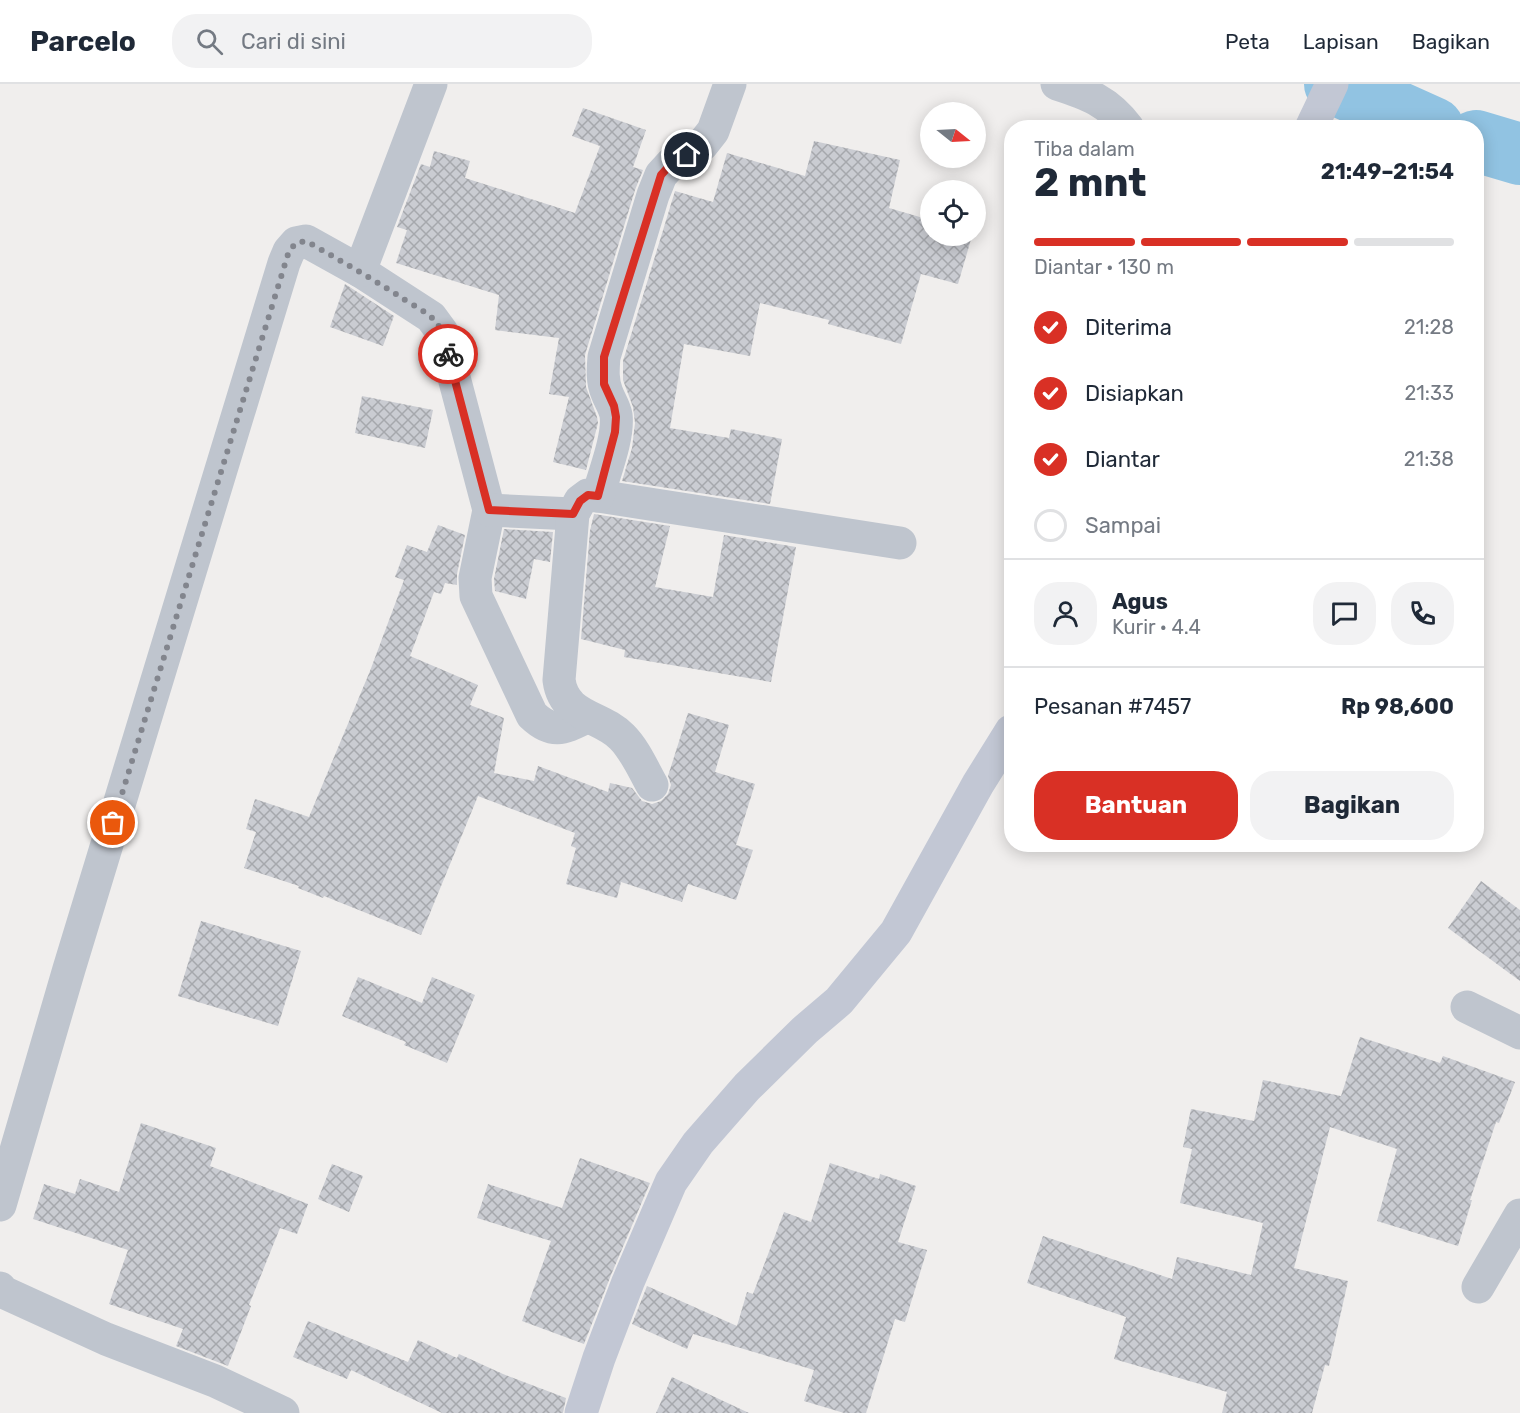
<!DOCTYPE html>
<html lang="id">
<meta charset="utf-8">
<style>
body{margin:0;font-family:Rubik,sans-serif;background:#f2f2f3;color:#1f2937;height:100vh;display:flex;flex-direction:column;font-size:22px;white-space:nowrap}
*{box-sizing:border-box;margin:0}
p{font-size:20px;color:#747a83}
.icon{flex:none;width:33px;height:33px;fill:none;stroke:currentColor;stroke-width:2;stroke-linecap:round;stroke-linejoin:round}
.map{position:relative;flex:1;overflow:hidden}
.details{position:absolute;left:1004px;top:36px;width:480px;height:732px;display:flex;flex-direction:column;background:#fff;border-radius:24px;box-shadow:0 3px 15px #0003}
.details>*{flex:none}
.needle{width:39px;rotate:108deg}
.controls{position:absolute;left:920px;top:18px;display:grid;gap:12px}
.controls a{display:grid;place-items:center;width:66px;height:66px;border-radius:50%;background:#fff;box-shadow:0 3px 15px #0003;font-size:30px}
.pin{position:absolute;display:grid;place-items:center;width:51px;height:51px;color:#fff;margin:-26px;border:3px solid #fff;border-radius:50%;box-shadow:0 2px 6px #0007}
.courier{position:absolute;display:grid;place-items:center;width:60px;height:60px;margin:-30px;border:4px solid #d93025;border-radius:50%;background:#fff;color:#222;box-shadow:0 2px 8px #0007}
.headline em{font-style:normal;font-weight:700}
.headline div{display:flex;flex-direction:column-reverse}
.headline{display:flex;align-items:center;justify-content:space-between;height:102px;padding:0 30px}
h1{font-size:39px;font-weight:700;line-height:45px}
.bar{display:grid;grid-template-columns:repeat(4,1fr);gap:9px 6px;align-content:center;height:72px;padding:0 30px}
.bar i{height:8px;border-radius:4px;background:#e0e1e3}
.bar .on{background:#d93025}
.bar p{grid-column:span 4}
.line{display:flex;align-items:center;gap:15px;padding:0 30px;border-top:2px solid #e0e1e3}
.line div{flex:1}
.round{display:grid;place-items:center;flex:none;width:63px;height:63px;border-radius:24px;background:#f2f2f3}
ol{padding:0 30px;list-style:none}
li{display:flex;align-items:center;gap:18px;height:66px}
li p{margin-inline-start:auto}
li .icon{padding:6px;border-radius:50%;background:#d93025;color:#fff;stroke-width:4}
li:last-child{color:#747a83}
li i{width:33px;height:33px;border:3px solid #e0e1e3;border-radius:50%}
.cta{display:flex;gap:12px;margin-top:auto;padding:12px 30px}
.cta a{flex:1;height:69px;border-radius:24px;background:#d93025;color:#fff;font-size:24px;font-weight:700;line-height:69px;text-align:center}
.cta a+a{background:#f2f2f3;color:#1f2937}
header{display:flex;align-items:center;gap:36px;box-sizing:border-box;height:84px;padding:0 30px;background:#fff;border-bottom:2px solid #e0e1e3}
header strong{font-size:28px}
nav{display:flex;gap:33px;margin-inline-start:auto;font-size:21px}
.search{width:420px;height:54px;background:#f2f2f3;display:flex;align-items:center;gap:15px;box-sizing:border-box;padding:0 21px;border-radius:24px;color:#747a83;font-size:22px}
.map>svg:first-child{display:block}
.lines{fill:none;stroke-linecap:round;stroke-linejoin:round}
.river{stroke:#91c3e2;stroke-width:62}
.building{fill:url(#building-cross-hatch)}
.street{stroke:#bfc5ce;stroke-width:33}
.secondary{stroke:#c2c7d4;stroke-width:33}
.done{stroke:#82858d;stroke-width:6;stroke-dasharray:0 10.8}
.route{stroke:#d93025;stroke-width:8}
</style>
<header>
<strong>Parcelo</strong>
<div class="search"><svg class="icon" aria-label="search" viewBox="0 0 24 24"><circle cx="10" cy="10" r="6"/><path d="M15 15l6 6"/></svg>Cari di sini</div>
<nav><a>Peta</a><a>Lapisan</a><a>Bagikan</a></nav>
</header>
<div class="map">
<svg width="1520" height="1329" viewBox="0 0 1520 1329">
<defs>
<pattern id="building-cross-hatch" width="8" height="8" patternUnits="userSpaceOnUse" patternTransform="scale(1.5)"><rect width="8" height="8" fill="#caccd2"/><path d="M0 0l8 8M0 8l8-8" fill="none" stroke="#a6a8ad"/></pattern>
</defs>
<rect width="100%" height="100%" fill="#f0eeed"/>
<g class="lines">
<!-- river -->
<g class="river">
<polyline points="1335,0 1433,44"/>
<polyline points="1476,57 1520,70"/>
</g>
</g>
<!-- building -->
<g class="building">
<polygon points="583,24 646,46 633,83 643,86 635,106 585,271 586,303 597,333 598,339 586,386 553,378 569,313 549,310 559,254 495,246 499,211 396,179 407,146 397,143 421,80 430,83 434,67 470,77 465,94 575,129 600,62 572,52"/>
<polygon points="814,57 900,76 889,124 930,136 930,152 972,152 958,200 921,190 901,260 828,240 829,236 760,219 750,272 684,260 670,344 729,354 731,345 782,355 770,420 622,397 632,364 635,339 633,323 623,296 623,277 675,107 713,118 727,69 805,92"/>
<polygon points="345,200 394,232 383,262 330,243"/>
<polygon points="362,312 433,326 425,364 355,349"/>
<polygon points="594,430 670,442 655,503 713,513 724,451 796,463 771,598 624,573 625,566 581,555 590,447"/>
<polygon points="438,441 465,451 457,490 457,501 445,499 441,510 434,508 410,572 478,601 470,621 504,634 494,689 534,697 538,682 608,708 610,699 632,704 642,717 652,720 661,717 668,710 671,701 668,692 688,629 729,641 715,688 755,700 736,761 753,766 736,816 688,800 682,818 621,798 617,814 566,800 576,764 571,762 575,749 478,712 421,851 324,812 323,814 298,804 299,802 244,784 256,748 246,745 255,715 309,733 370,587 404,496 395,493 407,461 427,468"/>
<polygon points="504,445 553,448 550,478 534,475 526,515 495,507 494,495"/>
<polygon points="1481,797 1520,826 1520,897 1448,844"/>
<polygon points="201,837 301,867 278,942 178,912"/>
<polygon points="358,893 422,919 432,893 475,911 447,979 404,961 406,958 342,932"/>
<polygon points="1360,953 1440,979 1443,972 1515,998 1499,1039 1496,1038 1470,1116 1472,1116 1458,1162 1377,1137 1397,1065 1330,1043 1294,1184 1348,1197 1329,1282 1325,1281 1312,1329 1222,1329 1227,1308 1114,1275 1126,1233 1027,1199 1043,1152 1172,1195 1177,1173 1251,1191 1263,1139 1180,1119 1192,1065 1183,1063 1191,1025 1254,1037 1263,996 1341,1012"/>
<polygon points="141,1039 216,1064 210,1082 308,1120 297,1150 280,1144 249,1221 251,1222 228,1282 176,1262 183,1245 109,1220 128,1166 33,1135 44,1100 75,1110 80,1095 119,1108"/>
<polygon points="580,1074 650,1099 611,1191 584,1260 522,1237 551,1157 477,1134 488,1100 562,1124"/>
<polygon points="830,1079 879,1095 880,1090 916,1102 898,1158 927,1166 905,1238 895,1235 866,1329 844,1329 804,1317 814,1286 693,1250 687,1265 632,1240 647,1202 737,1242 747,1208 753,1210 784,1128 811,1138"/>
<polygon points="332,1080 363,1092 349,1128 318,1115"/>
<polygon points="308,1237 408,1278 418,1256 457,1274 459,1270 503,1290 566,1314 563,1329 442,1329 351,1286 347,1295 293,1273"/>
<polygon points="672,1293 749,1329 656,1329"/>
</g>
<g class="lines">
<!-- street -->
<g class="street">
<path d="M1057 0C1088 10 1108 17 1128 44"/>
<path d="M360 187 431 233 442 248 489 426 475 494 476 512 532 631C553 651 564 644 587 633"/>
<polyline points="598,412 900,459"/>
<polyline points="489,426 573,430"/>
<path d="M652 701C643 685 635 666 622 653 601 631 564 634 559 596L573 430 580 417 588 411 598 412C604 390 619 353 616 331 614 322 610 317 607 309 602 297 603 285 604 273L653 111 661 91 672 79 702 61 713 47 730 0"/>
<polyline points="1467,923 1520,949"/>
<polyline points="0,1121 69,885 284,179 289,167 296,159 306,157 360,187 431,0"/>
<polyline points="1478,1203 1520,1131"/>
<polyline points="0,1204 3,1208 106,1255 215,1297 283,1329"/>
</g>
<!-- secondary -->
<g class="secondary">
<polyline points="1311,44 1332,0"/>
<polyline points="581,1329 599,1274 628,1198 671,1098 698,1059 747,1003 805,946 839,917 896,848 978,700 1011,647"/>
</g>
</g>
<g class="lines">
<!-- done -->
<path class="done" d="M113 739 289 167 296 159 306 157C338 175 369 193 399 212 409 219 422 225 431 233 442 242 445 257 448 270"/>
<!-- route -->
<polyline class="route" points="448,270 489,426 573,430 580,417 588,411 598,412 615,348 616,333 614,322 604,300 604,273 661,91 672,79 687,71"/>
</g>
</svg>
<div class="controls">
<a><svg class="needle" viewBox="-14 -14 28 28"><path d="M0-13l5 13h-10z" fill="#e53935"/><path d="M0 13l5-13h-10z" fill="#747a83"/></svg></a>
<a><svg class="icon" aria-label="locate" viewBox="0 0 24 24"><circle cx="12" cy="12" r="6"/><path d="M12 2v4M12 18v4M2 12h4M18 12h4"/></svg></a>
</div>
<div class="pin" style="left:113px;top:739px;background:#ea580c"><svg class="icon" aria-label="bag" viewBox="0 0 24 24"><path d="M5 8h14l-1 12H6zM9 8a3 3 0 0 1 6 0"/></svg></div>
<div class="pin" style="left:687px;top:71px;background:#1f2937"><svg class="icon" aria-label="home" viewBox="0 0 24 24"><path d="M3 11l9-7 9 7M6 9v11h12V9"/></svg></div>
<div class="courier" style="left:448px;top:270px"><svg class="icon" aria-label="bike" viewBox="0 0 24 24"><circle cx="6" cy="16" r="4"/><circle cx="18" cy="16" r="4"/><path d="M6 16l4-8h5l3 8M10 8l3 8H6M13 5h3"/></svg></div>
<section class="details">
<div class="headline"><div><h1>2 mnt</h1><p>Tiba dalam</p></div><em>21:49–21:54</em></div>
<div class="bar"><i class="on"></i><i class="on"></i><i class="on"></i><i></i><p>Diantar · 130 m</p></div>
<ol>
<li><svg class="icon" aria-label="check" viewBox="0 0 24 24"><path d="M5 12l5 5 9-10"/></svg>Diterima<p>21:28</p></li>
<li><svg class="icon" aria-label="check" viewBox="0 0 24 24"><path d="M5 12l5 5 9-10"/></svg>Disiapkan<p>21:33</p></li>
<li><svg class="icon" aria-label="check" viewBox="0 0 24 24"><path d="M5 12l5 5 9-10"/></svg>Diantar<p>21:38</p></li>
<li><i></i>Sampai</li>
</ol>
<div class="line" style="height:108px"><a class="round"><svg class="icon" aria-label="person" viewBox="0 0 24 24"><circle cx="12" cy="8" r="4"/><path d="M4 21q1-7 8-7t8 7"/></svg></a><div><b>Agus</b><p>Kurir · 4.4</p></div><a class="round"><svg class="icon" aria-label="chat" viewBox="0 0 24 24"><path d="M4 5h16v11H9l-5 4z"/></svg></a><a class="round"><svg class="icon" aria-label="phone" viewBox="0 0 24 24"><path d="M5 4h4l2 5-3 2q2 4 5 5l2-3 5 2v4C11 20 4 13 5 4z"/></svg></a></div>
<div class="line" style="height:78px"><div>Pesanan #7457</div><b>Rp 98,600</b></div>
<div class="cta"><a>Bantuan</a><a>Bagikan</a></div>
</section>
</div>
